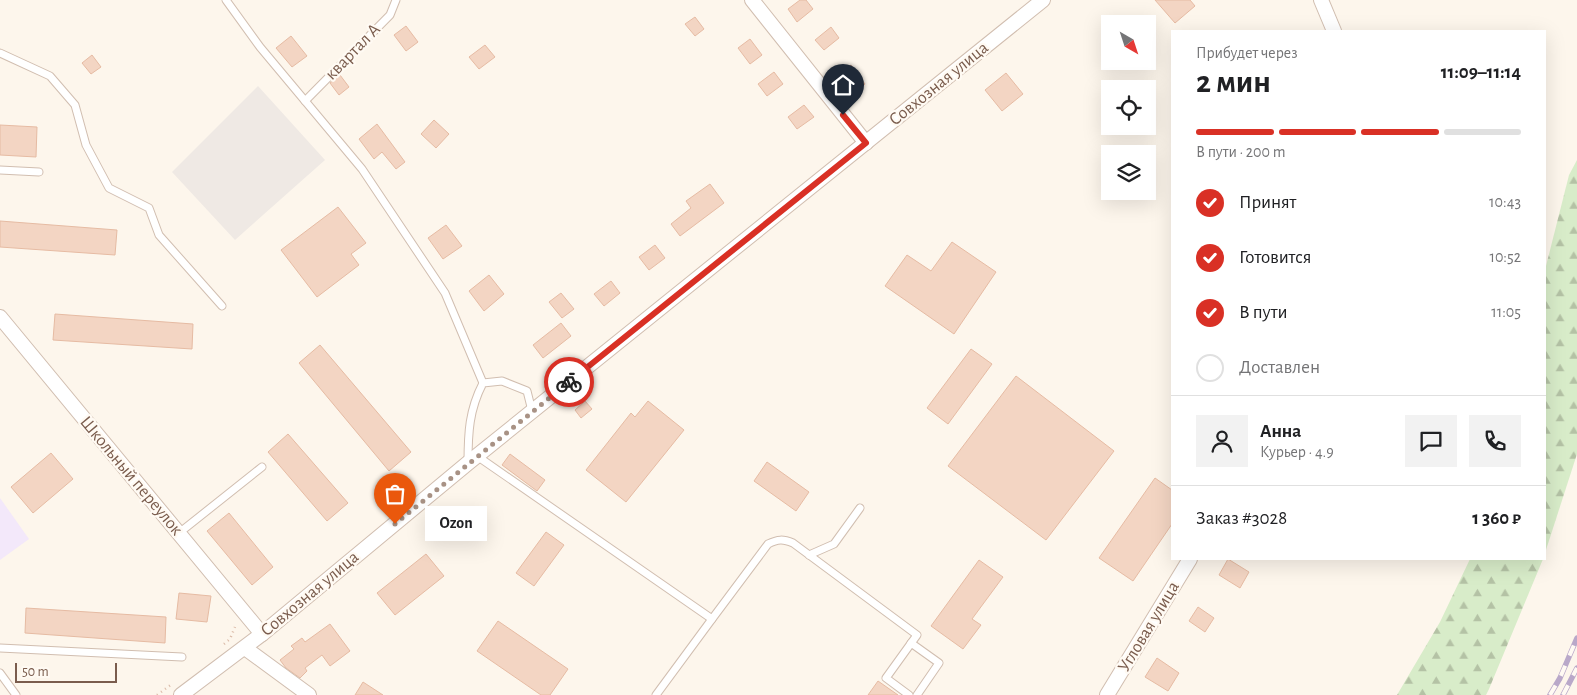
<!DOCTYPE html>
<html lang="ru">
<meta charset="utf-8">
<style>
body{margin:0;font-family:"Alegreya Sans",sans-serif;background:#f2f2f2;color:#202124;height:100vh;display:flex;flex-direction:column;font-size:19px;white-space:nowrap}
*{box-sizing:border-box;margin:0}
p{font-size:16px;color:#757577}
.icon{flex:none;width:28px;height:28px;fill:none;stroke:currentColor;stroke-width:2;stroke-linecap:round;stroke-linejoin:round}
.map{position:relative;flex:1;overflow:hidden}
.panel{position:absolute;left:1171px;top:30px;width:375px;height:530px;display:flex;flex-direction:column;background:#fff;border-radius:0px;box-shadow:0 5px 20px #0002}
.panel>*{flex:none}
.needle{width:32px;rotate:141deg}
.fabs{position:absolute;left:1101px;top:15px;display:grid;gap:10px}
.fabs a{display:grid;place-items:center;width:55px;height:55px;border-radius:0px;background:#fff;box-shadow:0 5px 20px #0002;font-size:25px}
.scale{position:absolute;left:15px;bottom:12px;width:102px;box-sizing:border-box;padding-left:5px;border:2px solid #7a5c4d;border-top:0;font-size:14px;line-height:18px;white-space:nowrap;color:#7a5c4d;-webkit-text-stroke:4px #fffaf3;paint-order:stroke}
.pin{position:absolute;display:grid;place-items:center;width:42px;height:42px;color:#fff;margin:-51px -21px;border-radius:50% 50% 50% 0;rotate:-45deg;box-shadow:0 0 5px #0007}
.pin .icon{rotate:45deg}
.courier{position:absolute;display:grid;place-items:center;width:50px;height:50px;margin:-25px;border:4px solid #d93025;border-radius:50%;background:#fff;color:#222;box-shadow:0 1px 6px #0007}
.bubble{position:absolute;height:35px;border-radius:0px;background:#fff;box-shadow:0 5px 20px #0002;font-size:16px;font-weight:700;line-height:35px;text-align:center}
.summary em{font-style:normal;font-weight:700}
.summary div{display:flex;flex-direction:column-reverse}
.summary{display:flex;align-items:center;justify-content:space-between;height:85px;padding:0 25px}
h1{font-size:32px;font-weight:700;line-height:38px}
.bar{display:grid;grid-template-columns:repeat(4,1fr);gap:8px 5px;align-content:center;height:60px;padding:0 25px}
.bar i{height:6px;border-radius:4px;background:#e0e0e0}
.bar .on{background:#d93025}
.bar p{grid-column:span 4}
.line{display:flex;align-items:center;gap:12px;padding:0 25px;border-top:1px solid #e0e0e0}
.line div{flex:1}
.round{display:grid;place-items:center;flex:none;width:52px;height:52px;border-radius:0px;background:#f2f2f2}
ol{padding:0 25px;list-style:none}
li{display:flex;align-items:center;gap:15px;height:55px}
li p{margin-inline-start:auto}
li .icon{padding:5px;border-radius:50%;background:#d93025;color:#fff;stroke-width:4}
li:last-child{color:#757577}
li i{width:28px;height:28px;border:2px solid #e0e0e0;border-radius:50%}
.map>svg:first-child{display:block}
.industrial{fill:#efe9e4}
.education{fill:#f3e8fa}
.forest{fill:url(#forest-firs)}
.building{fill:#f3d5c3;stroke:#e6bba3}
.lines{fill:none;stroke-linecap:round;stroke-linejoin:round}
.lane-casing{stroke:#d1beb0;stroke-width:9}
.street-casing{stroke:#d1beb0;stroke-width:16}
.path{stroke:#d9b8a5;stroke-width:2.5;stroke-dasharray:1 4;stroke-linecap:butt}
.lane{stroke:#fff;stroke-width:7}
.street{stroke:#fff;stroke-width:14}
.rail-casing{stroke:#b9a8c9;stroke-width:5.5}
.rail{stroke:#fffaf3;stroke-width:4;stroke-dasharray:11;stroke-linecap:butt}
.done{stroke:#a89285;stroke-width:5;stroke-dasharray:0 9}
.route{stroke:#d93025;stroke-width:6}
.labels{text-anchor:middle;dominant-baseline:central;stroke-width:4.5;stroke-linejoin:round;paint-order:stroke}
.street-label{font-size:18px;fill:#7a5c4d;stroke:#fffaf3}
</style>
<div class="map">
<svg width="1577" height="695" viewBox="0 0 1577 695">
<defs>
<pattern id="forest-firs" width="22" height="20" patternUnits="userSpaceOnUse" patternTransform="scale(1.25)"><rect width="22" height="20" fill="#d8ecc9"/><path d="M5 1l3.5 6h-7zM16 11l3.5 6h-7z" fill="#b4c2a5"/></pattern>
</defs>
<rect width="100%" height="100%" fill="#fdf6ec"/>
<!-- industrial -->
<polygon class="industrial" points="258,86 325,160 235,240 172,172"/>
<!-- education -->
<polygon class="education" points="0,498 29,539 0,560"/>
<!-- forest -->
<g class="forest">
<polygon points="1577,160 1577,454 1545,553 1545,270 1569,175"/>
<polygon points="1470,559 1543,559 1489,689 1486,695 1397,695 1440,622"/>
</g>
<!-- building -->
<g class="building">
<polygon points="800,0 806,0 813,9 797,22 788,9"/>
<polygon points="1155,0 1190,0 1195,6 1175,23"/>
<polygon points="695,17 704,29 695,36 685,24"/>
<polygon points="406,26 418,42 406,51 394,35"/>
<polygon points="831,27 839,38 824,50 815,40"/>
<polygon points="291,36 307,56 292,67 276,48"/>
<polygon points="750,39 762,55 750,64 738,48"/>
<polygon points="485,45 495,57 479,69 469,57"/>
<polygon points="92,55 101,67 91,74 82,63"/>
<polygon points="851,65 865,84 849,97 834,78"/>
<polygon points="774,72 783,84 767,96 758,84"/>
<polygon points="1006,73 1023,94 1002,111 985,90"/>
<polygon points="340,75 349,87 339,95 330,83"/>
<polygon points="804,105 814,117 797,129 788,117"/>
<polygon points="434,120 449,134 436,148 421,134"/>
<polygon points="377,124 405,162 396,169 382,152 374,159 359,139"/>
<polygon points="0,125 37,127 36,157 0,155"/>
<polygon points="710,184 724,203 680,236 671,224 691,208 686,201"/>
<polygon points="338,207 366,243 351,254 359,265 317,297 281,250"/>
<polygon points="0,221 117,230 115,255 0,247"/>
<polygon points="446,225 462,246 443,259 428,238"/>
<polygon points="952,242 996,272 954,334 885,286 907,255 931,271"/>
<polygon points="655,245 665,258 649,270 639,257"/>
<polygon points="489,275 504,294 484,311 469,291"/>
<polygon points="611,281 620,293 604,306 594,294"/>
<polygon points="561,293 574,309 562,318 549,302"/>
<polygon points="55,314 193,324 192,349 53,340"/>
<polygon points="561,323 571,336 543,358 533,345"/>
<polygon points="320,345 411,452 389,471 299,363"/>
<polygon points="971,349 992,364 948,424 927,408"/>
<polygon points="1016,376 1114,451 1046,540 948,466"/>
<polygon points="585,401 592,409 581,418 575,410"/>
<polygon points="648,401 684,430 626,502 586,470 631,413 635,417"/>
<polygon points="288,434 348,503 327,521 268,452"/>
<polygon points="51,453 73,479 33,513 11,487"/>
<polygon points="510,454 545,480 537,491 502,465"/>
<polygon points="767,462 809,492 796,511 754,481"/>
<polygon points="1155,478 1172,490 1172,524 1133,581 1099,558"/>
<polygon points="229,513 273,567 252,585 207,531"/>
<polygon points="546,532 564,545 534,586 516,573"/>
<polygon points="426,554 444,576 395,615 377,593"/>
<polygon points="1228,559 1249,572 1240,588 1219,575"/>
<polygon points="979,560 1003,577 972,619 981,625 963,649 931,626"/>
<polygon points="179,593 211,596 207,622 176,619"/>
<polygon points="1198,607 1214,618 1205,632 1189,621"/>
<polygon points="26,608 166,617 165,643 25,633"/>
<polygon points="498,621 568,669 550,695 541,695 477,651"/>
<polygon points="330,624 350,651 330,666 322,655 305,668 307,671 300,678 286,668 280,660 294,649 291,646 302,638 305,642"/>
<polygon points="1157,658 1179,673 1168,691 1145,677"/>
<polygon points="878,681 898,695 868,695"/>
<polygon points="363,682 383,695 355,695"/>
</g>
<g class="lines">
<defs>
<g id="lane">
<polyline points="226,0 260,47 362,169 445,293 483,383"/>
<polyline points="0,53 50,76 75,105 86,145 109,188 149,208 159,235 222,306"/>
<polyline points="305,101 390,15 396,0"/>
<polyline points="0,170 39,172"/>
<path d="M477 456 712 619 768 544C778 539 783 539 793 543L917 635 886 678 909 695"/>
<path d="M468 463C468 433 469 410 483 383L502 381 527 391 532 411"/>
<polyline points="179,533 262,467"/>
<polyline points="809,555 834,544 860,508"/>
<polyline points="911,643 939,663 917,695"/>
<polyline points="0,648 182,657"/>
<polyline points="0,673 16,695"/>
<polyline points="656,695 712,619"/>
</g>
<g id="street">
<polyline points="752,0 866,143"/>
<polyline points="1321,0 1334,31"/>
<polyline points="0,317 262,634"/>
<polyline points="245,648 309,695"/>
<polyline points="181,695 262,634 468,463 1043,0"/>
<polyline points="1107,695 1190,559"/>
</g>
</defs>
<!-- lane casing -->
<use href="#lane" class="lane-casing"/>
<!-- street casing -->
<use href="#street" class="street-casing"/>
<!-- path -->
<g class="path">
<polyline points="224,644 230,639 235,627"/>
<polyline points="157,695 172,684"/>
</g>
<!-- lane -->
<use href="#lane" class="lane"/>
<!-- street -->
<use href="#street" class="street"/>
<defs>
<g id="rail">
<polyline points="1550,695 1560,678 1577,638"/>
<polyline points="1563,695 1577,668"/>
</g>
</defs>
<!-- rail casing -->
<use href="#rail" class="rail-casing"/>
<!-- rail -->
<use href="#rail" class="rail"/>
</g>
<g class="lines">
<!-- done -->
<polyline class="done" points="395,524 569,382"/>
<!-- route -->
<polyline class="route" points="569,382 866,143 843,115"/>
</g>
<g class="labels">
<!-- street labels -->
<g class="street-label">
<text transform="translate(353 52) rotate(-46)">квартал А</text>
<text transform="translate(939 84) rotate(-39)">Совхозная улица</text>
<text transform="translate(131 476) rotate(50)">Школьный переулок</text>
<text transform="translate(310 594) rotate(-40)">Совхозная улица</text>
<text transform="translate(1149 627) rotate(-59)">Угловая улица</text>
</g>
</g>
</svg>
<div class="fabs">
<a><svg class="needle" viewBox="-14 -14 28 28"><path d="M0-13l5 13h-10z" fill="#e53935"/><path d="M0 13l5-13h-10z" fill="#757577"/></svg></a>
<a><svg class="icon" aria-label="locate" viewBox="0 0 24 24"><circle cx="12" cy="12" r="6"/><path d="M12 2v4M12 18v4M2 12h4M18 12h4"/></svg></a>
<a><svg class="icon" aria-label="layers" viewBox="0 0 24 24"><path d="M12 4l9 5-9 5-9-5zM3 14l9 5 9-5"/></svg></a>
</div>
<div class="scale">50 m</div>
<div class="pin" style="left:395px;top:524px;background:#ea580c"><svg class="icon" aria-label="bag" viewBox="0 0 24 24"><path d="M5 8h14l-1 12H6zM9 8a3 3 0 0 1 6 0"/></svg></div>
<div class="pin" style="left:843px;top:115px;background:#1f2937"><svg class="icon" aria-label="home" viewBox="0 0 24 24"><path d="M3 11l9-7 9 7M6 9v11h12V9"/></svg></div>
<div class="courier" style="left:569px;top:382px"><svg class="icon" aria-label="bike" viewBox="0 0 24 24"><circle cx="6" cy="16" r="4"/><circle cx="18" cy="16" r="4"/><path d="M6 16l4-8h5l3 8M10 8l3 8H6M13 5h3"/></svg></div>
<div class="bubble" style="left:425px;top:506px;width:62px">Ozon</div>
<section class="panel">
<div class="summary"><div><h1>2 мин</h1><p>Прибудет через</p></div><em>11:09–11:14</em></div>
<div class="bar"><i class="on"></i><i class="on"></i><i class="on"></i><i></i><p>В пути · 200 m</p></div>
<ol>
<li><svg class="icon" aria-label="check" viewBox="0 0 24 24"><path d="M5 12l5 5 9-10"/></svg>Принят<p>10:43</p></li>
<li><svg class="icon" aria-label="check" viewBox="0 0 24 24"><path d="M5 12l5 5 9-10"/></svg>Готовится<p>10:52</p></li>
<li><svg class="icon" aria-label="check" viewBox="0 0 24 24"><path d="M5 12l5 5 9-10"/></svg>В пути<p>11:05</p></li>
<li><i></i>Доставлен</li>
</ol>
<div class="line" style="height:90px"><a class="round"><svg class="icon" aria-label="person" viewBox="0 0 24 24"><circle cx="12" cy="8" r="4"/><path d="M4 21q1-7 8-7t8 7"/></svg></a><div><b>Анна</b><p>Курьер · 4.9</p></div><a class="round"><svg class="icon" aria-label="chat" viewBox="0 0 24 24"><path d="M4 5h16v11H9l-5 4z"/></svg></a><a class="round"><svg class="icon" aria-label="phone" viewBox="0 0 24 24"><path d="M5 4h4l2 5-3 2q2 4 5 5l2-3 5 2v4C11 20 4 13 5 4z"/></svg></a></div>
<div class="line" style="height:65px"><div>Заказ #3028</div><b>1 360 ₽</b></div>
</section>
</div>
